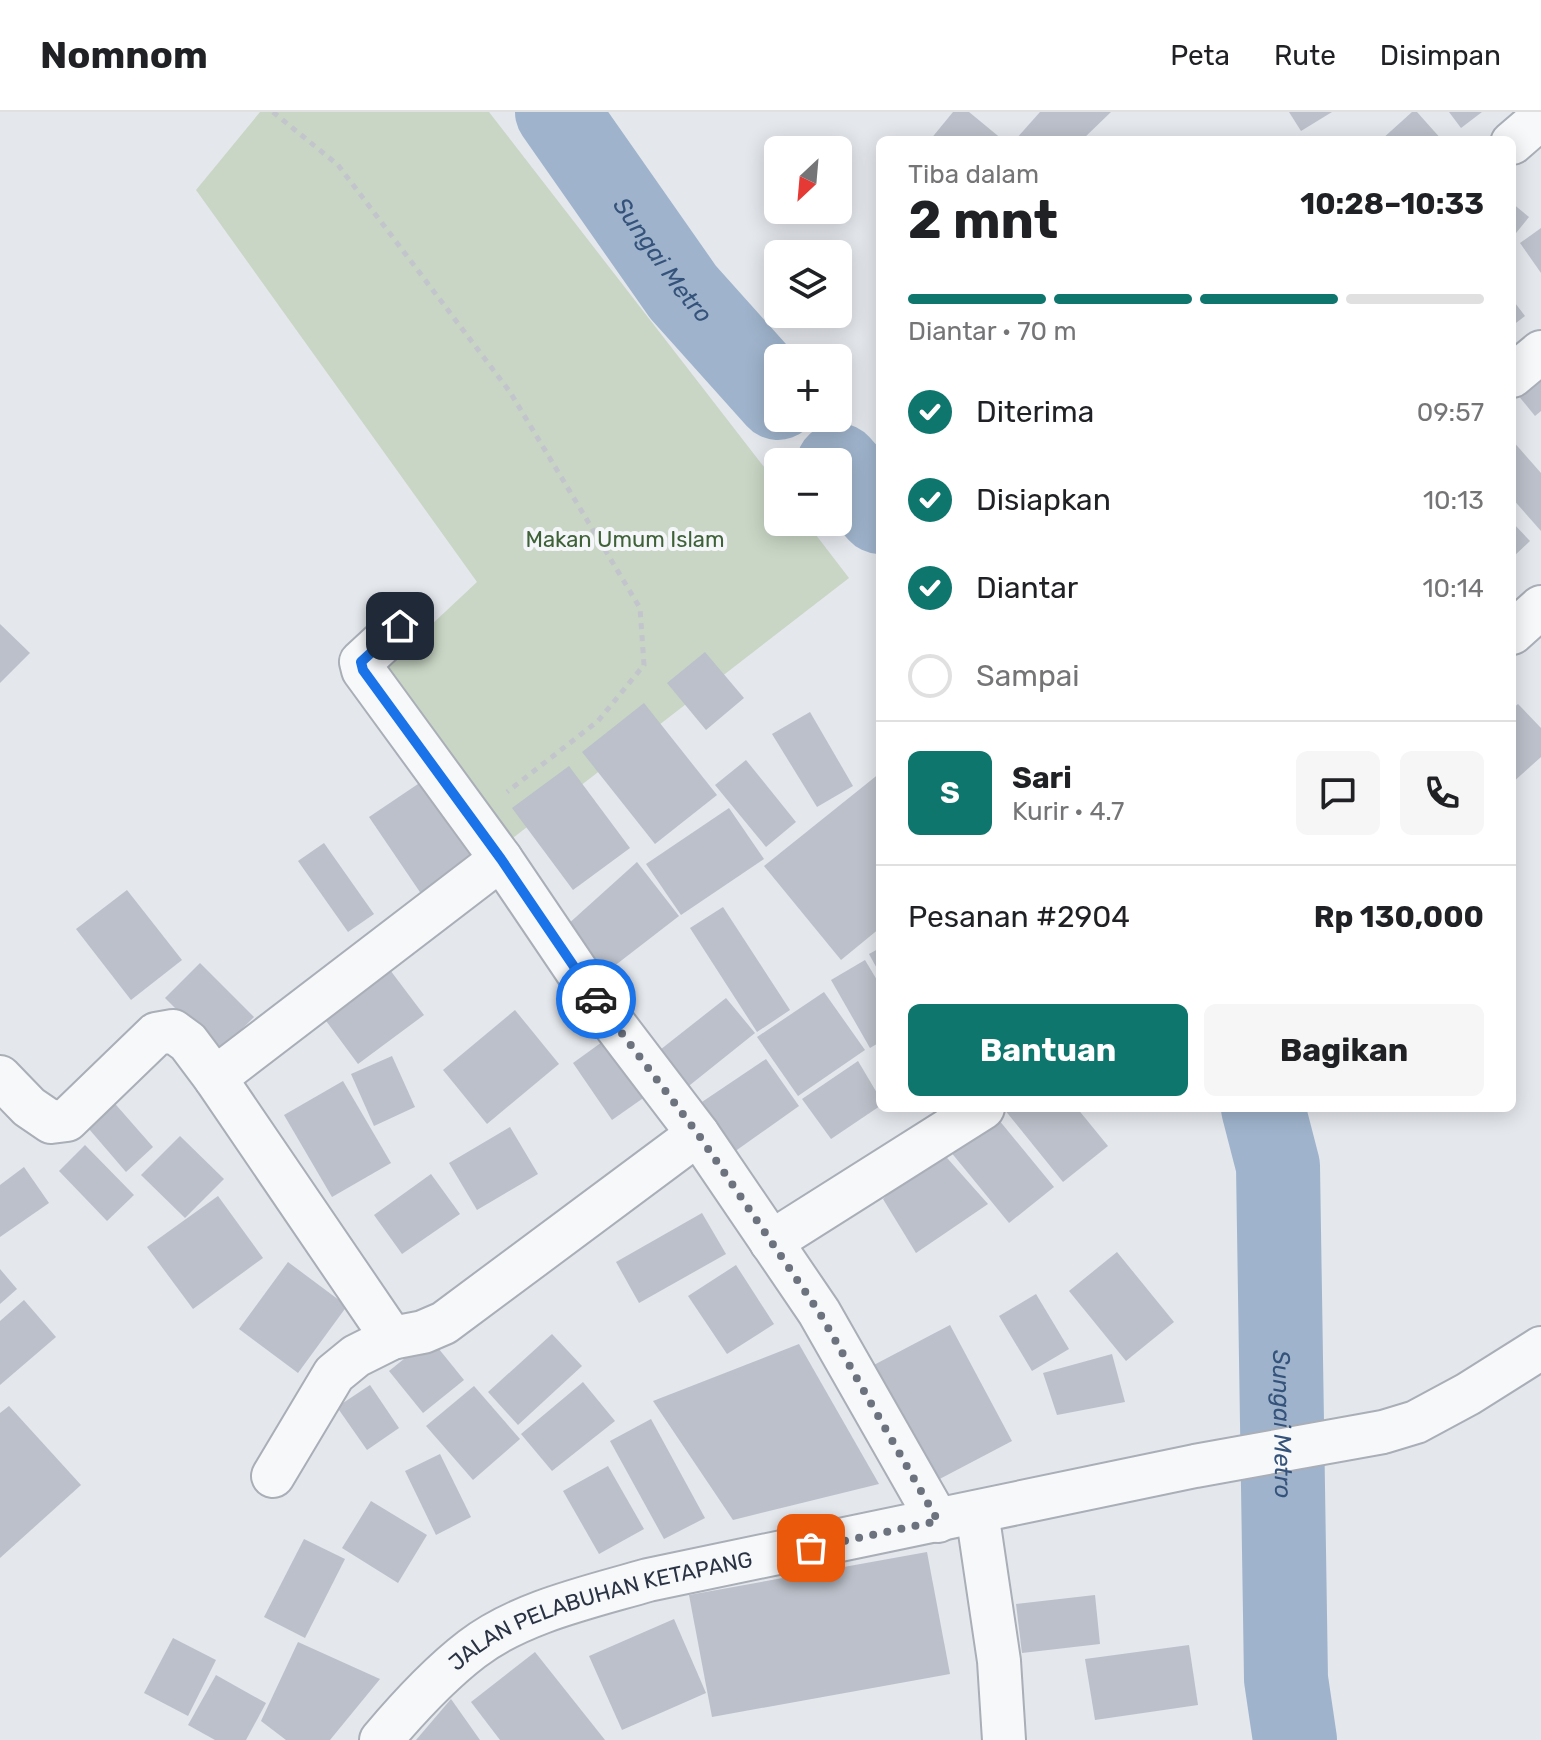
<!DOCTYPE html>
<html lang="id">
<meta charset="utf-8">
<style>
body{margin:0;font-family:Rubik,sans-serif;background:#f6f6f6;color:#202124;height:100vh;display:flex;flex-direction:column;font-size:30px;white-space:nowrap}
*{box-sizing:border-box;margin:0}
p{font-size:26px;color:#757577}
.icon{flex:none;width:44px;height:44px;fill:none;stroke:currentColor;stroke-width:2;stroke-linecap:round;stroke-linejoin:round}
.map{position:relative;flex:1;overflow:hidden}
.drawer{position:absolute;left:876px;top:24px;width:640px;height:976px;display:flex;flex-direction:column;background:#fff;border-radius:12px;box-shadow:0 4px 20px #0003}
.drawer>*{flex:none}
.needle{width:52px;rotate:206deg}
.tools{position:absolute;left:764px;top:24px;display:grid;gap:16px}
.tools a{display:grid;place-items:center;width:88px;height:88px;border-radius:12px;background:#fff;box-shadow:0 4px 20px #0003;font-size:40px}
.pin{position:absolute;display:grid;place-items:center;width:68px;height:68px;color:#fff;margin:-34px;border-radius:16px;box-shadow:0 4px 12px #0006}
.courier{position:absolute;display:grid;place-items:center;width:80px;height:80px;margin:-40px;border:6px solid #1a73e8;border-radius:50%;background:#fff;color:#222;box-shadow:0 2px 10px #0007}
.overview em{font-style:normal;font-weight:700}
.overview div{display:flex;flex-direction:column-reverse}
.overview{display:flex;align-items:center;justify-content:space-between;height:136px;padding:0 32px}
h1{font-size:52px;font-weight:700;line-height:60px}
.bar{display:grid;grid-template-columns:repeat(4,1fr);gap:12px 8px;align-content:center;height:96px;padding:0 32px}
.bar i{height:10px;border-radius:6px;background:#e0e0e0}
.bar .current{background:#0f766e}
.bar p{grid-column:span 4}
.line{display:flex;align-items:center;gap:20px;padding:0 32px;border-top:2px solid #e0e0e0}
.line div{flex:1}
.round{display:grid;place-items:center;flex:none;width:84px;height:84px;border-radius:12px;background:#f6f6f6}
ol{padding:0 32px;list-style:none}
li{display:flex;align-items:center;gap:24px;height:88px}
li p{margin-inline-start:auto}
li .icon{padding:8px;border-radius:50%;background:#0f766e;color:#fff;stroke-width:4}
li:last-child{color:#757577}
li i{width:44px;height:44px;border:4px solid #e0e0e0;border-radius:50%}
.button{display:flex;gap:16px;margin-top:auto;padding:16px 32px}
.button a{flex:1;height:92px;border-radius:12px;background:#0f766e;color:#fff;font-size:32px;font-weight:700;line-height:92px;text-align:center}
.button a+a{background:#f6f6f6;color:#202124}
header{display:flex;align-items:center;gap:48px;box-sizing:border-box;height:112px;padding:0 40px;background:#fff;border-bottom:2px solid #e0e0e0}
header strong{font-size:38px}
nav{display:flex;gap:44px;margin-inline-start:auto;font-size:28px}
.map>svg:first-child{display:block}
.green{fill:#c9d6c5}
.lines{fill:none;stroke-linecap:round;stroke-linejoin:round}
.river{stroke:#9fb4cc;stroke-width:84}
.building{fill:#bbc0ca}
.minor-casing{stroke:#a9aeb7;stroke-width:46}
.path{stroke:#c2c5cb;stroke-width:5;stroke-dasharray:6 6;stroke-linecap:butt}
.minor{stroke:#f7f8fa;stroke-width:42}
.done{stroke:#6c737f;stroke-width:8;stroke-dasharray:0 14.4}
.route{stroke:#1a73e8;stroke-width:10}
.labels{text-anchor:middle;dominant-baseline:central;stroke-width:8;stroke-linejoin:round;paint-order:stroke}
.park-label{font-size:22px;fill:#3f6138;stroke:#f4f6f9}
.street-label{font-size:22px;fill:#2b3445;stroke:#f4f6f9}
.water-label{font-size:24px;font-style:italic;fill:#34527a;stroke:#f4f6f9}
</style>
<header>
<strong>Nomnom</strong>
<nav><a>Peta</a><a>Rute</a><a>Disimpan</a></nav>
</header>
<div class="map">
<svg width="1541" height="1628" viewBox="0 0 1541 1628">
<rect width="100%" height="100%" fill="#e4e7ec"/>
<!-- green -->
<polygon class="green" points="260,0 489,0 778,373 778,410 806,410 849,466 500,736 382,559 477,470 196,78"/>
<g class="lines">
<!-- river -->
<g class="river">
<path id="s1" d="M557 0 683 180 778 286"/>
<polyline points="838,353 880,400"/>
<path id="s2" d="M1263 996 1278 1054 1286 1567 1295 1628"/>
</g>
</g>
<!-- building -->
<g class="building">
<polygon points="953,0 969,0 1003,28 930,28"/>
<polygon points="1040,0 1111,0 1082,28 1015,28"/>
<polygon points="1289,0 1332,0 1301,19"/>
<polygon points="1412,0 1417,0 1442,28 1381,28"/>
<polygon points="1449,0 1482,0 1461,16"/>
<polygon points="1512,91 1529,105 1512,126"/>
<polygon points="1541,116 1541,161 1520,131"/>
<polygon points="1512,187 1525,204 1512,214"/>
<polygon points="1541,255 1541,299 1535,304 1513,277"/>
<polygon points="1512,328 1541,361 1541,419 1512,386"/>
<polygon points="1512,410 1530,429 1512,446"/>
<polygon points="0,512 30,541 0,571"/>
<polygon points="705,540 744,586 706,618 667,571"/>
<polygon points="644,591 717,683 655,732 582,640"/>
<polygon points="1518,592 1541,616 1541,645 1512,671 1512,597"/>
<polygon points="810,600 853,674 817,695 772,622"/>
<polygon points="746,648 796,710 766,735 715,673"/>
<polygon points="569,654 630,736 573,778 512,696"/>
<polygon points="880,661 880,816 841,848 764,754"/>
<polygon points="421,670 479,753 426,789 369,705"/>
<polygon points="729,696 764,747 681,803 646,752"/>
<polygon points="324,731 374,802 348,820 298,749"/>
<polygon points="637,750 679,804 600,865 566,814"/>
<polygon points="127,778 182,848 131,888 76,817"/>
<polygon points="723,795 790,898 757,920 690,816"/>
<polygon points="880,836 880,862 869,842"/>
<polygon points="865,848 880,873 880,930 870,936 831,868"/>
<polygon points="384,850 424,903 358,952 318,898"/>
<polygon points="200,851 254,905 219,940 165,886"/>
<polygon points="824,880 865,938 798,984 757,925"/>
<polygon points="726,886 755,921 680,981 651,945"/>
<polygon points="515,898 559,952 487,1012 443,958"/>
<polygon points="609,925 649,982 612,1008 573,951"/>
<polygon points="392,944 415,995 374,1014 351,962"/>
<polygon points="766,947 799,994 727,1045 693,996"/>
<polygon points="858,949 880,986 880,994 831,1027 802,987"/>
<polygon points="343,969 391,1051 332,1085 284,1003"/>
<polygon points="110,986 153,1035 126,1060 83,1010"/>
<polygon points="1077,996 1108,1034 1063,1070 1004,997"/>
<polygon points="994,1002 1054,1075 1009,1111 950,1039"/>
<polygon points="510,1015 538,1062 477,1098 449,1051"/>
<polygon points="180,1024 224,1067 185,1106 141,1063"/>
<polygon points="85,1033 134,1083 107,1109 59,1059"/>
<polygon points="940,1038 988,1092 916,1141 883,1087"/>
<polygon points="24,1055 49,1091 0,1125 0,1073"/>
<polygon points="431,1062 460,1102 402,1142 374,1103"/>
<polygon points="218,1084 263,1146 193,1197 147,1135"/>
<polygon points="702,1101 726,1142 639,1191 616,1150"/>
<polygon points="1117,1140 1174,1210 1126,1249 1069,1179"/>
<polygon points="288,1150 347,1194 298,1261 239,1217"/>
<polygon points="736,1153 774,1212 727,1242 688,1184"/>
<polygon points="0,1157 17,1177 0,1192"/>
<polygon points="1036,1182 1069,1237 1032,1259 999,1204"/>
<polygon points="24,1188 56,1225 0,1273 0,1209"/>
<polygon points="950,1213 1012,1329 932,1371 870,1255"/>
<polygon points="552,1222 582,1254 518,1313 488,1280"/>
<polygon points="430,1226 464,1268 423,1301 389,1259"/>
<polygon points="799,1232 879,1372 733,1408 653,1289"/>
<polygon points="1112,1242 1125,1290 1057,1303 1043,1261"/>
<polygon points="583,1270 615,1309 552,1359 521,1322"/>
<polygon points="370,1273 399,1316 367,1338 337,1295"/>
<polygon points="474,1274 520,1327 473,1368 426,1314"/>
<polygon points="9,1294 81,1373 0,1446 0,1301"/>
<polygon points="651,1307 705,1406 664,1427 610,1329"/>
<polygon points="440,1342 471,1405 436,1423 405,1359"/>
<polygon points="608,1354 644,1417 599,1442 563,1379"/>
<polygon points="371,1389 427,1423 398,1471 342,1436"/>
<polygon points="304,1427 345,1447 305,1526 264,1505"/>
<polygon points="927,1440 950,1562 712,1605 689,1483"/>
<polygon points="1095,1483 1100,1532 1022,1541 1016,1492"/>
<polygon points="674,1507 706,1581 622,1618 589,1544"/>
<polygon points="173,1526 216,1548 188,1604 144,1581"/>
<polygon points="298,1530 380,1567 330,1628 286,1628 261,1609"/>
<polygon points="1189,1533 1198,1593 1095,1608 1085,1547"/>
<polygon points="535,1540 605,1628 500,1628 471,1590"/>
<polygon points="216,1563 266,1591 246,1628 215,1628 188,1613"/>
<polygon points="451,1587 480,1628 416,1628"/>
</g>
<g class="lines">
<defs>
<g id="minor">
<polyline points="1512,31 1541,6"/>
<polyline points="1512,264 1541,240"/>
<polyline points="400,514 361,550 363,558 501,747 599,892 698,1022 819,1200 938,1409"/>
<polyline points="1512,521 1541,495"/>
<polyline points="0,965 29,995 51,1010 67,1008 156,922 173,919 188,930 215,966 392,1226 423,1220 444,1211 698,1022"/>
<polyline points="215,966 501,747"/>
<polyline points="771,1130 983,996"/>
<polyline points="273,1364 334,1262 356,1244 392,1226"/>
<polyline points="977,1400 999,1549 1004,1628"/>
<path id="s3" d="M381 1628C408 1596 438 1563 472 1537 520 1500 590 1485 648 1468L1195 1354 1383 1320 1416 1310 1468 1282 1541 1236"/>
</g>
</defs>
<!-- minor casing -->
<use href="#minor" class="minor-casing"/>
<!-- path -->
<polyline class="path" points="273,0 338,53 510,280 640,496 644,553 598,609 507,680"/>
<!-- minor -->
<use href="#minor" class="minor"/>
</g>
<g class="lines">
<!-- done -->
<polyline class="done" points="596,887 698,1022 819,1200 938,1409 811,1436"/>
<!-- route -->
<polyline class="route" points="400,514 361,550 363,558 501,747 596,887"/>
</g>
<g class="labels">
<!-- park labels -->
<g class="park-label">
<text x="625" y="427">Makan Umum Islam</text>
</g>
<!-- street labels -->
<g class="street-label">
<text stroke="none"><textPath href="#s3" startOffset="264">JALAN PELABUHAN KETAPANG</textPath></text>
</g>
<!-- water labels -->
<g class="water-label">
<text stroke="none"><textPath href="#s1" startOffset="182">Sungai Metro</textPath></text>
<text stroke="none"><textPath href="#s2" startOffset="318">Sungai Metro</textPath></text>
</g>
</g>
</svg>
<div class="tools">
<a><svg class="needle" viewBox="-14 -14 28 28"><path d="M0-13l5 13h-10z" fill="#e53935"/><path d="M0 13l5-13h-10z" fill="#757577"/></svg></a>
<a><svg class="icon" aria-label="layers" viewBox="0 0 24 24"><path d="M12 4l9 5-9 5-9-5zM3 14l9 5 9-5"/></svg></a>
<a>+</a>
<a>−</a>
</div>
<div class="pin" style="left:811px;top:1436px;background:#ea580c"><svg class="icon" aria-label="bag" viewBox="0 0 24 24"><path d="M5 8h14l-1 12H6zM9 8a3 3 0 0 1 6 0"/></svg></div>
<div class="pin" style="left:400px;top:514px;background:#1f2937"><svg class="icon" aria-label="home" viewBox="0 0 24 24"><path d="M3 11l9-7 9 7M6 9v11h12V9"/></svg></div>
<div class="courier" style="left:596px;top:887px"><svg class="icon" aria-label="car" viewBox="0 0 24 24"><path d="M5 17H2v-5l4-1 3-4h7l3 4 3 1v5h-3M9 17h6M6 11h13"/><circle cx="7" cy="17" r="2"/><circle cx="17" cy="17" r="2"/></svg></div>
<section class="drawer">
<div class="overview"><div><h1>2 mnt</h1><p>Tiba dalam</p></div><em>10:28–10:33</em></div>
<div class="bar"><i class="current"></i><i class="current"></i><i class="current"></i><i></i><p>Diantar · 70 m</p></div>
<ol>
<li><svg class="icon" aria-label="check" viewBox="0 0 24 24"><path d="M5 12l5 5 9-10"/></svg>Diterima<p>09:57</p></li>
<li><svg class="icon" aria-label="check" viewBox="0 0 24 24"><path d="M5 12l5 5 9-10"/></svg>Disiapkan<p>10:13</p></li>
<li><svg class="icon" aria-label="check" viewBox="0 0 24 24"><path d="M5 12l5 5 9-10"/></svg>Diantar<p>10:14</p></li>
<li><i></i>Sampai</li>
</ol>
<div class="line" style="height:144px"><b class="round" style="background:#0f766e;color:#fff">S</b><div><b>Sari</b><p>Kurir · 4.7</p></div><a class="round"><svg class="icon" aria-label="chat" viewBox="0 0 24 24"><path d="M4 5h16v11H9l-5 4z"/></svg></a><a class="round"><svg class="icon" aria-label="phone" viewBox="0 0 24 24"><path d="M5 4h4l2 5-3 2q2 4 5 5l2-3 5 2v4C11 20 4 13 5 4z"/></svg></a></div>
<div class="line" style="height:104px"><div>Pesanan #2904</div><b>Rp 130,000</b></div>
<div class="button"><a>Bantuan</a><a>Bagikan</a></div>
</section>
</div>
